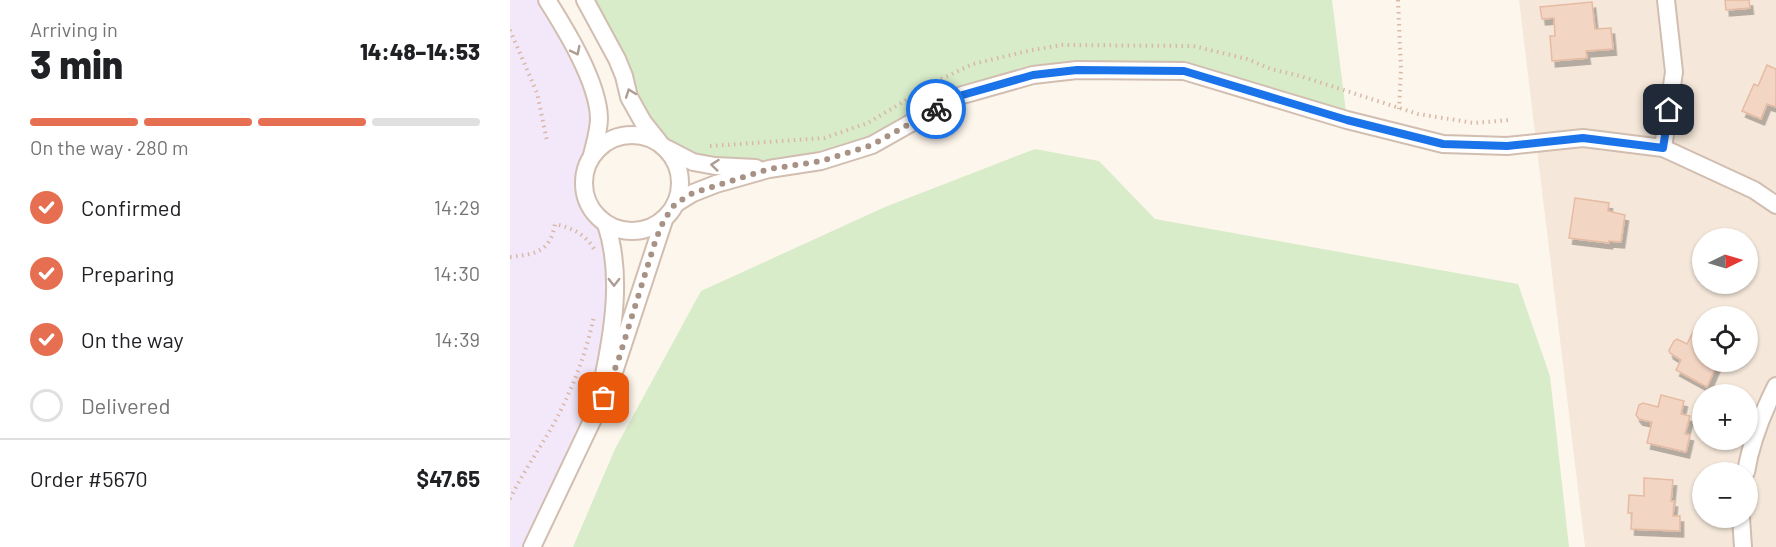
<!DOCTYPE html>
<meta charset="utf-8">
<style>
body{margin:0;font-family:Barlow,sans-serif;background:#f2f2f2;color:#202124;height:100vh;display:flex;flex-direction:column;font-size:22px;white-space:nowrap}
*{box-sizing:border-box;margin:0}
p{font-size:20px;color:#757577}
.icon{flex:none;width:33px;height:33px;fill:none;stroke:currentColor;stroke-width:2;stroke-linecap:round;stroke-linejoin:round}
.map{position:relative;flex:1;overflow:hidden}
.panel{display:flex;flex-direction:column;background:#fff;width:510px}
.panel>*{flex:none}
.needle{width:39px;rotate:85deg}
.buttons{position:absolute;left:1182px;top:228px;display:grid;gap:12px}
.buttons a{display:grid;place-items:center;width:66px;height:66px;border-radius:50%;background:#fff;box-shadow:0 2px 4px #0004;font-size:30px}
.pin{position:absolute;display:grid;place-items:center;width:51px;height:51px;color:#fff;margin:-26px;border-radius:12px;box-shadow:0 3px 9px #0006}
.courier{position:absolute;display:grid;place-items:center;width:60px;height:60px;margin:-30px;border:4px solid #1a73e8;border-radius:50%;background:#fff;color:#222;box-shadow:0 2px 8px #0007}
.head em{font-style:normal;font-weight:800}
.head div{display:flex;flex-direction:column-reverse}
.head{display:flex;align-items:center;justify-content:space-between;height:102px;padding:0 30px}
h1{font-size:39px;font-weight:800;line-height:45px}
.bar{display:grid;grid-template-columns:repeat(4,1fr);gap:9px 6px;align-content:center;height:72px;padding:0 30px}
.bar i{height:8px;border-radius:4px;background:#e0e0e0}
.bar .current{background:#e76f51}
.bar p{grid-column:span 4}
.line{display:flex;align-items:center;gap:15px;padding:0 30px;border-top:2px solid #e0e0e0}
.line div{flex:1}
ol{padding:0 30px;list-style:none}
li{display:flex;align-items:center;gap:18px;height:66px}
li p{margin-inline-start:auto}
li .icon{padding:6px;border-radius:50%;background:#e76f51;color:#fff;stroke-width:4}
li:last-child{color:#757577}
li i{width:33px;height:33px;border:3px solid #e0e0e0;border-radius:50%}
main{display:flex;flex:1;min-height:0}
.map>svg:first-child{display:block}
.residential{fill:#f5e8da;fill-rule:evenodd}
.education{fill:#f3e8fa}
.green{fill:#d8ecc9}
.building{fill:#f3d5c3;stroke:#e6bba3;stroke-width:1.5;filter:url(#shadow)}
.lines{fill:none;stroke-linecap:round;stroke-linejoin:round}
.street-casing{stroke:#d1beb0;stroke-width:20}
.path{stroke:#d9b8a5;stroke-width:4;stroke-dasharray:1.5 4.5;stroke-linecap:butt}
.street{stroke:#fff;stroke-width:16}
.oneway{stroke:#af9d94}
.done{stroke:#a89285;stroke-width:6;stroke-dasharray:0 10.8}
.route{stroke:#1a73e8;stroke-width:8}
</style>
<main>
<section class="panel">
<div class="head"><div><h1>3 min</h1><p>Arriving in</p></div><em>14:48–14:53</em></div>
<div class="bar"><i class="current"></i><i class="current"></i><i class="current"></i><i></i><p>On the way · 280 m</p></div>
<ol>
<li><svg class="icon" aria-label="check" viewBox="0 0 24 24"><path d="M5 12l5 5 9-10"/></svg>Confirmed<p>14:29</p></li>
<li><svg class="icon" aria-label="check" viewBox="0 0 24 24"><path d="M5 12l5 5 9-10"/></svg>Preparing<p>14:30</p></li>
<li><svg class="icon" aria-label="check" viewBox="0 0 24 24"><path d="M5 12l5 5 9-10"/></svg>On the way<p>14:39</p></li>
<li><i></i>Delivered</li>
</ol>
<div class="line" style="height:78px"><div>Order #5670</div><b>$47.65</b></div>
</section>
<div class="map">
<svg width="1266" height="547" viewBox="0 0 1266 547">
<defs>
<filter id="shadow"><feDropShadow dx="3.5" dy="6" stdDeviation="0" flood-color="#0004"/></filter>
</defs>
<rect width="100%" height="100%" fill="#fdf6ec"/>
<!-- residential -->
<path class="residential" d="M1009 0H1266V547H1075ZM1192 238H1238V284H1192ZM1192 316H1238V362H1192ZM1192 394H1238V440H1192ZM1192 472H1238V518H1192Z"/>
<!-- education -->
<polygon class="education" points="0,0 37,0 84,95 82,155 76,168 74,190 77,202 82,212 96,224 100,238 92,382 22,547 0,547"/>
<!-- green -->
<g class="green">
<polygon points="75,0 822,0 837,120 674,71 567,70 449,96 311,161 205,166 155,148"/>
<polygon points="525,149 589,161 645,219 1008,284 1040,376 1059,547 63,547 105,449 191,291 375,207"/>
</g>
<!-- building -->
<g class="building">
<polygon points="1215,0 1239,0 1240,8 1216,10"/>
<polygon points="1082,2 1085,29 1101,28 1103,49 1076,51 1077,58 1042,61 1040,36 1045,36 1044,18 1032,19 1030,7"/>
<polygon points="1257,65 1266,69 1266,107 1257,104 1251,119 1232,111 1244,84 1248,86"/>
<polygon points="1065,198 1099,203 1098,211 1115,215 1111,242 1099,241 1099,243 1059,238"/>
<polygon points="1187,324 1192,327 1192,362 1208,362 1197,387 1166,370 1171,360 1160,353 1159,350 1164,341 1167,339 1177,344"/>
<polygon points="1151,395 1174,401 1171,414 1180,416 1175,434 1180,435 1176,452 1137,443 1142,422 1129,419 1126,415 1129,405 1133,403 1148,407"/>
<polygon points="1134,478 1163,480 1161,501 1164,501 1163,516 1170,516 1170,531 1121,529 1122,513 1118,513 1119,495 1134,496"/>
</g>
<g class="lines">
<defs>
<g id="street">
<path d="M37 0C56 30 88 82 89 118 89 130 85 143 82 155"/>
<polyline points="75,0 107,59 114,76 119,97 133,122 149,142"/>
<circle cx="122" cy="183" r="48"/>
<polyline points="1153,148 1164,72 1156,0"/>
<polyline points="158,149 183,162 205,166 246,168"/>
<polyline points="165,204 183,193 206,184 259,169 311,161 362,145 449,96 523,75 567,70 674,71 837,120 933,144 997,146 1073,138 1153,148 1244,190 1266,205"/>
<path d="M92 384C103 333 113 274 96 224"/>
<path d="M1236 472C1241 442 1252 414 1266 386"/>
<polyline points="1231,518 1233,547"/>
<polyline points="22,547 101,381 154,220"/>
</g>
</defs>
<!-- street casing -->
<use href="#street" class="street-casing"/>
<!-- path -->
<g class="path">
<polyline points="888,0 891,70 889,109"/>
<polyline points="0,30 27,93 37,141"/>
<polyline points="200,146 314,138 358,123 431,79 463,64 522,50 552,45 683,46 737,59 761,69 790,76 908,114 964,123 1000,120"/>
<path d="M0 257C26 254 40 252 45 224 62 228 75 234 84 249"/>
<path d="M0 499C11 476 26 454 39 432 60 396 76 355 84 316"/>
</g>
<!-- street -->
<use href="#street" class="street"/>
</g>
<!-- one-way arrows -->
<defs><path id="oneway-chevron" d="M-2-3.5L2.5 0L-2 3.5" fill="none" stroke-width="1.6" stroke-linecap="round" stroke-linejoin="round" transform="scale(1.5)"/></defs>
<g class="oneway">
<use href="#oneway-chevron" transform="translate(66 51) rotate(63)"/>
<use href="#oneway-chevron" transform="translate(120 93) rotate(-110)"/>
<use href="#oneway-chevron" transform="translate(205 165) rotate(-174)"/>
<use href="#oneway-chevron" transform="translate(104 282) rotate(90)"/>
</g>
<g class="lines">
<!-- done -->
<polyline class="done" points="94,398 109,358 146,239 154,220 165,204 183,193 259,169 312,161 362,145 426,109"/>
<!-- route -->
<polyline class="route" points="426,109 449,96 523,75 567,70 674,71 837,120 933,144 997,146 1073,138 1153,148 1159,110"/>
</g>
</svg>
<div class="buttons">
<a><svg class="needle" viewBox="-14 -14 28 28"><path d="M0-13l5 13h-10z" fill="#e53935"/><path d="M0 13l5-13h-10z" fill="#757577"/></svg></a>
<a><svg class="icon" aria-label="locate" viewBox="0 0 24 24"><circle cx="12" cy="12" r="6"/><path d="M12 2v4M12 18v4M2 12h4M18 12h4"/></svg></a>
<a>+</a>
<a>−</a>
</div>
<div class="pin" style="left:94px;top:398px;background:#ea580c"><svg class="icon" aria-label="bag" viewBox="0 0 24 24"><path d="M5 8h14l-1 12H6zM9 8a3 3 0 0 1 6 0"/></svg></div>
<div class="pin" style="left:1159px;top:110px;background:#1f2937"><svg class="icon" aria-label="home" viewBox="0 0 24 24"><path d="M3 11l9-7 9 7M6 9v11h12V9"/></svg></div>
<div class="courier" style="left:426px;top:109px"><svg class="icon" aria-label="bike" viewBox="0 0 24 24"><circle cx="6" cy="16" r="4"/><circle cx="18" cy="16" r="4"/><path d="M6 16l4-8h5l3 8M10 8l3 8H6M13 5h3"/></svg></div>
</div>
</main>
